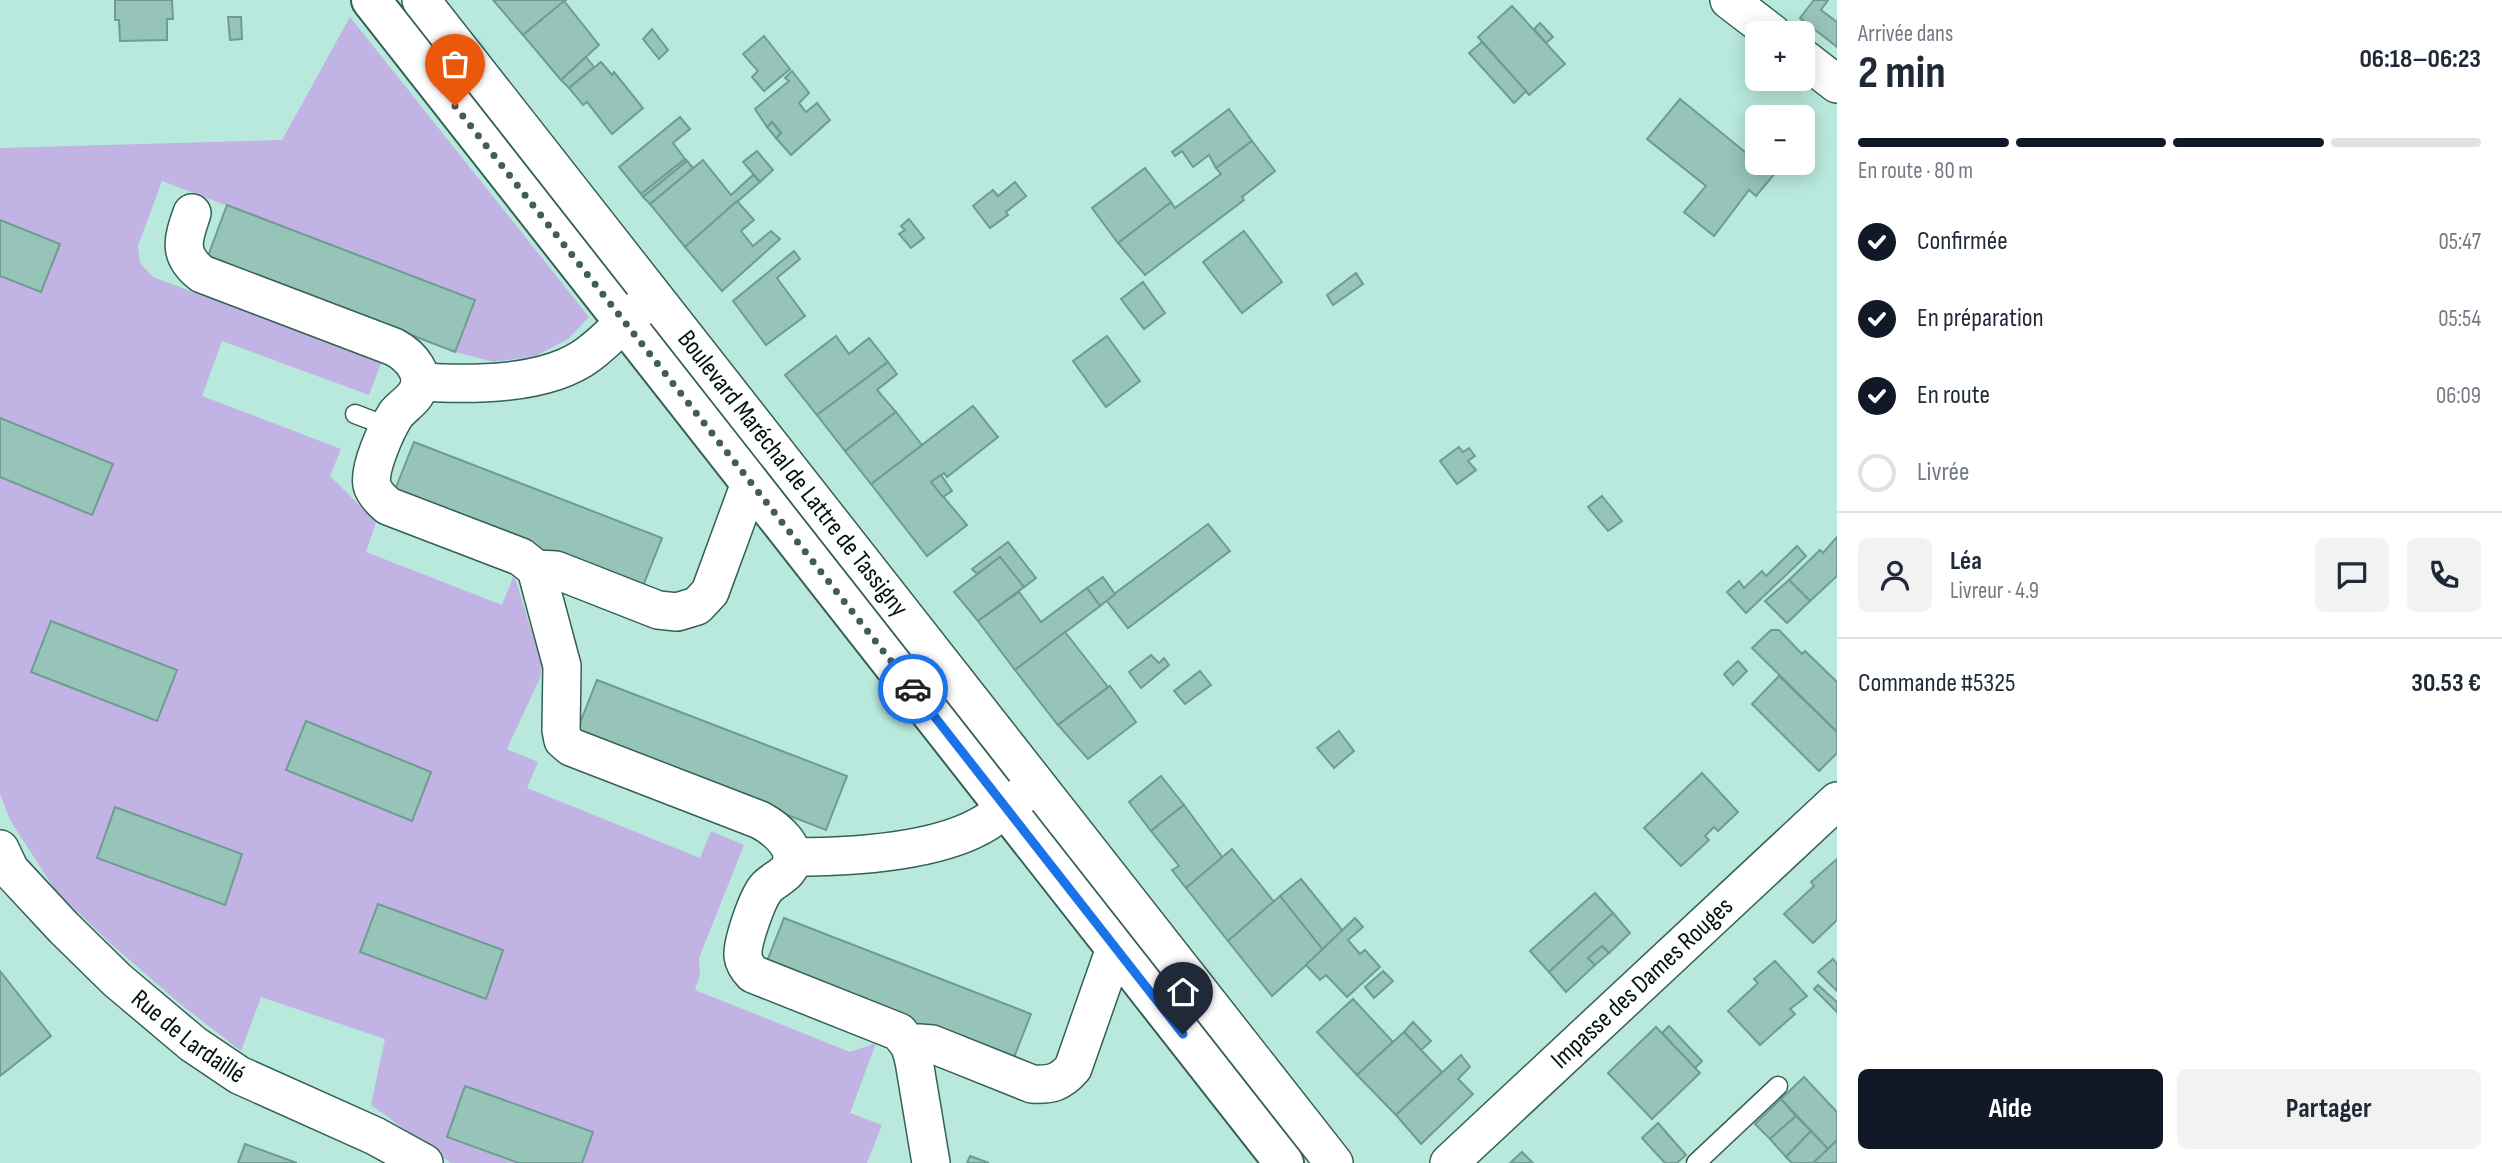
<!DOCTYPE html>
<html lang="fr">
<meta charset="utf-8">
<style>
body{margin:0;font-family:"Sofia Sans Condensed",sans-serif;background:#f2f2f3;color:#1f2937;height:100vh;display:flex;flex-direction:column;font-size:26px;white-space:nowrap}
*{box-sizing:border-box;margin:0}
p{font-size:23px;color:#747a83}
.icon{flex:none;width:38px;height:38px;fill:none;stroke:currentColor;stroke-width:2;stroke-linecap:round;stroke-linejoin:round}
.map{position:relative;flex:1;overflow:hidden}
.sheet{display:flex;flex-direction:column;background:#fff;width:665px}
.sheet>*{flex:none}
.controls{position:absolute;left:1745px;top:21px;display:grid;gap:14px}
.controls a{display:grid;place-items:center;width:70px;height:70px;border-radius:10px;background:#fff;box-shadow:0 4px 18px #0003;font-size:35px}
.pin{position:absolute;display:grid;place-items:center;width:60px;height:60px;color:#fff;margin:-72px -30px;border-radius:50% 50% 50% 0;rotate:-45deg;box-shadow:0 0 7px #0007}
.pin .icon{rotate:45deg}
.courier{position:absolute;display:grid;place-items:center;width:70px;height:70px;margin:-35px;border:5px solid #1a73e8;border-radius:50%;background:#fff;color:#222;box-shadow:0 2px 9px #0007}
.head em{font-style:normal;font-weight:700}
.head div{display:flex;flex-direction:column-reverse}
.head{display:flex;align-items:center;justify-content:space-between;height:119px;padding:0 21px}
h1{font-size:46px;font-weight:700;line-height:52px}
.bar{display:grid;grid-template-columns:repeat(4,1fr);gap:10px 7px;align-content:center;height:84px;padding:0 21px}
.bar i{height:9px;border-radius:5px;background:#e0e1e3}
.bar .active{background:#111827}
.bar p{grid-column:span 4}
.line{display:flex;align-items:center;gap:18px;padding:0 21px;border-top:2px solid #e0e1e3}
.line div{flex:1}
.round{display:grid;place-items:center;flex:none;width:74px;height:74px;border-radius:10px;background:#f2f2f3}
ol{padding:0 21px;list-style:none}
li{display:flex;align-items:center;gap:21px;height:77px}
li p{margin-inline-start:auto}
li .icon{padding:7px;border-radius:50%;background:#111827;color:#fff;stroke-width:4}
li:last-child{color:#747a83}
li i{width:38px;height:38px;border:4px solid #e0e1e3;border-radius:50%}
.action{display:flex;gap:14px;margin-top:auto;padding:14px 21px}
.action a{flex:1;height:80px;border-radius:10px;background:#111827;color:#fff;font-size:28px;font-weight:700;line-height:80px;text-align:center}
.action a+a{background:#f2f2f3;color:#1f2937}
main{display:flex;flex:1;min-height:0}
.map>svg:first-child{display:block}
.green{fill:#c1b3e4}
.building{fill:#96c4b9;stroke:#6f9c91;stroke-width:2}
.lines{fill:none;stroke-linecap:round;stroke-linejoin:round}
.service-casing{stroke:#346056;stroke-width:21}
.minor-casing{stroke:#346056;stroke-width:40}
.tertiary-casing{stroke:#346056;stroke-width:42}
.service{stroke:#fff;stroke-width:18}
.minor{stroke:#fff;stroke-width:37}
.tertiary{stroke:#fff;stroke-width:38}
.done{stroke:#425d56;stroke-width:7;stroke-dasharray:0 12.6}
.route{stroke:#1a73e8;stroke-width:9}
.labels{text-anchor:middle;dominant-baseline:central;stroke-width:7;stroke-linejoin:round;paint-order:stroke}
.street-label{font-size:26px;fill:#02120e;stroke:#c6f6ea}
</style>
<main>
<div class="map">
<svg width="1837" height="1163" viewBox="0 0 1837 1163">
<rect width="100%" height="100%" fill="#b9e9dd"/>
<!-- green -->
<polygon class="green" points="350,17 589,317 568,339 536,356 494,362 455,352 475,300 162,181 138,246 140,263 153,277 381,363 369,395 222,341 202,396 341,449 330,476 376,522 366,552 502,605 514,575 542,664 540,678 507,749 538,762 527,788 700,858 711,831 744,845 699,958 700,975 695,990 850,1052 876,1043 850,1113 882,1125 867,1163 451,1163 371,1105 385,1039 261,997 241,1051 179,1003 111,944 55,890 10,820 0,794 0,148 282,140"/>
<!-- building -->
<g class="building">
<polygon points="115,0 172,0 173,19 167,19 167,40 120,41 119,20 115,20"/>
<polygon points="493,0 566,0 523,35"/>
<polygon points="1814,0 1828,0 1821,10 1837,22 1837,47 1800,18"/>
<polygon points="564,1 599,45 561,80 523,35"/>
<polygon points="1512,6 1565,64 1529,95 1478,37"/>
<polygon points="228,17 241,17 242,39 230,40"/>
<polygon points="1540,23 1553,37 1546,43 1534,29"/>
<polygon points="652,29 668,50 659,59 643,39"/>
<polygon points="764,36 790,69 764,91 752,77 758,71 743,54"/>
<polygon points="1482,42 1526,91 1514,103 1469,53"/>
<polygon points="586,57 594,67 569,88 561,80"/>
<polygon points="601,62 612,75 614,72 643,108 612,134 587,102 583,105 569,88"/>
<polygon points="792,71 809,93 799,103 806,112 817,103 830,120 791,155 776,138 781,133 772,122 767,127 755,109 789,81 785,78"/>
<polygon points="1680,99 1750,156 1753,152 1757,156 1757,163 1765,163 1776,172 1756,196 1749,190 1714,236 1684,212 1706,186 1647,139"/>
<polygon points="1229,109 1252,141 1216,168 1209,155 1193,167 1182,151 1175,156 1172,152"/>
<polygon points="680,117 690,129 673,143 685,159 641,194 619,167"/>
<polygon points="772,122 781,133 776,138 767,127"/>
<polygon points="1252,141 1275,171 1242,197 1244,200 1145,275 1118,243 1171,202 1175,208 1221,174 1216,168"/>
<polygon points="757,151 773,170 760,182 743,162"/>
<polygon points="685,159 687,161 643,197 641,194"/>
<polygon points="703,160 731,195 753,175 760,182 685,247 650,204"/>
<polygon points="687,161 693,168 650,204 643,197"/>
<polygon points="1145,168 1171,202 1118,243 1092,208"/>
<polygon points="1015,182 1026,196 1006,212 1008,215 990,228 973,206 993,190 998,196"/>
<polygon points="737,201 754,220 741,231 753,246 771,231 780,239 722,291 685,247"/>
<polygon points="227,205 475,300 455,352 208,256"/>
<polygon points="909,219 924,238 911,248 899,234 905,230 901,226"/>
<polygon points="0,220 60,244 41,292 0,276"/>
<polygon points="1244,231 1282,282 1242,313 1203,262"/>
<polygon points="794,251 800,259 777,278 805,316 766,345 733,301"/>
<polygon points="1356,273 1363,284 1333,305 1327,295"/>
<polygon points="1143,282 1165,313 1144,329 1121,299"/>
<polygon points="836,336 849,354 869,338 888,362 817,415 785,375"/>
<polygon points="1107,336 1140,381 1106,407 1073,361"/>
<polygon points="888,362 897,374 877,390 896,412 845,451 817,415"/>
<polygon points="973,406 998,437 947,477 944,473 931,482 967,525 927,556 871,484"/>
<polygon points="896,412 922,445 871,484 845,451"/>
<polygon points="0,418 113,464 92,515 0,477"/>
<polygon points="414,442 662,538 641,591 393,495"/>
<polygon points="1459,447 1463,452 1469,448 1475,456 1468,461 1476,470 1457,484 1440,461"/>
<polygon points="941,475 952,491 943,497 931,482"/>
<polygon points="1602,496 1622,521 1608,531 1588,507"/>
<polygon points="1208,524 1230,551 1128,628 1106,600"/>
<polygon points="1837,537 1837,576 1810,601 1789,580 1820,550 1823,553"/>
<polygon points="1008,542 1036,578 1024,587 1000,557 977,574 972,569"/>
<polygon points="1797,546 1806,556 1746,613 1727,592 1739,581 1744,588 1762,571 1766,576"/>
<polygon points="1000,557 1024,587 978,621 954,592"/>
<polygon points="1103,577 1115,594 1100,606 1087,588"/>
<polygon points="1789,580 1810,601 1787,623 1765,601"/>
<polygon points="1087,588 1100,606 1015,670 978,621 1019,592 1041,622"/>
<polygon points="51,621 177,670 157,721 31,672"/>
<polygon points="1771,630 1779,630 1802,654 1805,651 1837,682 1837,732 1752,648"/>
<polygon points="1065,632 1108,687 1058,725 1015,670"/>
<polygon points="1151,655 1159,663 1164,658 1169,665 1141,688 1129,672"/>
<polygon points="1738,661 1747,671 1733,685 1724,674"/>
<polygon points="1200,671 1211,685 1185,704 1174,691"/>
<polygon points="1779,676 1837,732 1837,753 1819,771 1752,704"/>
<polygon points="597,680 847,776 826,830 576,733"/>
<polygon points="1110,686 1136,722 1088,759 1058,725"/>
<polygon points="306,721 431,772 412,821 286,770"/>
<polygon points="1339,731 1354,751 1334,768 1317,748"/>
<polygon points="1702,773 1738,812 1718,831 1714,827 1705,836 1709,840 1681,866 1644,828"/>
<polygon points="1161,776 1184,805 1151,831 1129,802"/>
<polygon points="1184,805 1223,858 1186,888 1172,870 1179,866 1151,831"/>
<polygon points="115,807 242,854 225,905 97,858"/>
<polygon points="1232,849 1274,902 1228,941 1186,888"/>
<polygon points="1837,859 1837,920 1813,943 1784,914 1814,886 1811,882"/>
<polygon points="1301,879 1343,931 1323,950 1280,896"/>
<polygon points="1595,893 1613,913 1549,972 1530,951"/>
<polygon points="1280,896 1323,950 1272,996 1228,941"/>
<polygon points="378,904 503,950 486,999 360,952"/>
<polygon points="1613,913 1630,933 1609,953 1602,946 1588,958 1595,965 1566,992 1549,972"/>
<polygon points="784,918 1031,1014 1011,1065 764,969"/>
<polygon points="1355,918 1363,927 1348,940 1360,954 1365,950 1380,967 1347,997 1326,975 1320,980 1306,965"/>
<polygon points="1602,946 1609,953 1595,965 1588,958"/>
<polygon points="1833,959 1837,964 1837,991 1818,972"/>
<polygon points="1775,961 1807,996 1790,1009 1795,1014 1760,1045 1728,1011 1758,983 1754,979"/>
<polygon points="0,971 51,1036 0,1076"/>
<polygon points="1383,971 1393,981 1374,998 1365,987"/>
<polygon points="1818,985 1837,1002 1837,1012 1814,989"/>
<polygon points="1353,999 1393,1042 1357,1075 1317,1032"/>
<polygon points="1413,1022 1431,1041 1421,1050 1404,1032"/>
<polygon points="1669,1026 1702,1061 1695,1068 1662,1033"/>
<polygon points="1656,1027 1700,1073 1652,1119 1608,1073"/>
<polygon points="1404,1032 1442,1072 1396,1115 1357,1075"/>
<polygon points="1461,1055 1470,1067 1458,1079 1473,1094 1421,1144 1396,1115"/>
<polygon points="1804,1077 1837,1112 1837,1140 1828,1149 1781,1099"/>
<polygon points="465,1086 593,1132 582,1163 519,1163 447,1137"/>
<polygon points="1781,1099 1796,1116 1770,1139 1755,1124"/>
<polygon points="1796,1116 1811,1131 1786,1157 1770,1139"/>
<polygon points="1658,1123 1686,1155 1677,1163 1665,1163 1642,1138"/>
<polygon points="1811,1131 1828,1149 1813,1163 1792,1163 1786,1157"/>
<polygon points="1837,1140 1837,1163 1813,1163 1828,1149"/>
<polygon points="245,1144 297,1163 238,1163"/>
<polygon points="1522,1152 1533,1163 1510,1163"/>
<polygon points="970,1156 989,1163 967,1163"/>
</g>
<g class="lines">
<defs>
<g id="service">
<polyline points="355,414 389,427"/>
<polyline points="1696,1163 1778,1086"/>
</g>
<g id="minor">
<path id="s1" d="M421 0 1334 1163"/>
<polyline points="1729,0 1772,33"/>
<polyline points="1802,57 1837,84"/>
<path d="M192 213C183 239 177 255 202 274L394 347C411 356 429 376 415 395 410 402 402 407 396 414 387 428 368 469 372 485 374 493 381 500 388 506L521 557 536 569 562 666 561 730 563 740 571 747 760 820C775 828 804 850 787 871 781 878 772 881 766 888 757 899 742 942 743 956 744 964 748 969 753 974L899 1032 910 1046 914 1061 931 1163"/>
<path d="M420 382C471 385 547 386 589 354 610 338 626 319 646 303"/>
<polyline points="536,569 556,570 658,610 677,612 697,606 710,592 750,483"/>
<path id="s2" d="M0 849 10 870 64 928 117 980 193 1044 239 1075 375 1136 424 1163"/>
<path d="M792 857C848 857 938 853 987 822 1002 812 1015 800 1030 789"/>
<path d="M910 1046 919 1043 932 1044 1032 1084C1051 1085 1060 1083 1073 1068L1115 948"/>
<path id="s3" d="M1449 1163 1837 801"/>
</g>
<polyline id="tertiary" points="371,0 1284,1163"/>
</defs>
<!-- service casing -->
<use href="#service" class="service-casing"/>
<!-- minor casing -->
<use href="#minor" class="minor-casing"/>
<!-- tertiary casing -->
<use href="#tertiary" class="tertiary-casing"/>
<!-- service -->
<use href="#service" class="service"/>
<!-- minor -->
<use href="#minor" class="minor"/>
<!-- tertiary -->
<use href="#tertiary" class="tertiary"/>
</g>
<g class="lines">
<!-- done -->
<polyline class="done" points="455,106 913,689"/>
<!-- route -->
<polyline class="route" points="913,689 1183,1034"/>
</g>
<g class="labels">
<!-- street labels -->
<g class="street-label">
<text stroke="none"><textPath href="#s1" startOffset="602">Boulevard Maréchal de Lattre de Tassigny</textPath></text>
<text stroke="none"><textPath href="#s3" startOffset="264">Impasse des Dames Rouges</textPath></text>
<text stroke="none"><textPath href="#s2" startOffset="268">Rue de Lardaillé</textPath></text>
</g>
</g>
</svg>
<div class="controls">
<a>+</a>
<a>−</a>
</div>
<div class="pin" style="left:455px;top:106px;background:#ea580c"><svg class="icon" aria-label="bag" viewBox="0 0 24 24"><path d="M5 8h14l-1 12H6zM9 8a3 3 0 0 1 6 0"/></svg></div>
<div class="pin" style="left:1183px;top:1034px;background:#1f2937"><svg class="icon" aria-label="home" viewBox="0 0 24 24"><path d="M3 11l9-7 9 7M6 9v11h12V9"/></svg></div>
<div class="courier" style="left:913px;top:689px"><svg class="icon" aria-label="car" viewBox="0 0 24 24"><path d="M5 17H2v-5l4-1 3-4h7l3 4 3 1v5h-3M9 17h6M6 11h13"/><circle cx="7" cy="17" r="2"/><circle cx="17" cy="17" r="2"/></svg></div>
</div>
<section class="sheet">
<div class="head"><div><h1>2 min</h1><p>Arrivée dans</p></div><em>06:18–06:23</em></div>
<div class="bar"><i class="active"></i><i class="active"></i><i class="active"></i><i></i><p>En route · 80 m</p></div>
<ol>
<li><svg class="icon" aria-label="check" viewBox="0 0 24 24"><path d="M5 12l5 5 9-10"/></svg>Confirmée<p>05:47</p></li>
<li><svg class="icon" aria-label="check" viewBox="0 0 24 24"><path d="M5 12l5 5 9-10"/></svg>En préparation<p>05:54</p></li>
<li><svg class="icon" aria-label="check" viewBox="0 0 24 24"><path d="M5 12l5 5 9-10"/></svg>En route<p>06:09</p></li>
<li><i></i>Livrée</li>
</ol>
<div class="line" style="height:126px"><a class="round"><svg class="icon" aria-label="person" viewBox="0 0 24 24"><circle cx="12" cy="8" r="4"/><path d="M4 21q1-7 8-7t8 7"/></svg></a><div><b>Léa</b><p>Livreur · 4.9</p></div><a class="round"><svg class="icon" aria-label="chat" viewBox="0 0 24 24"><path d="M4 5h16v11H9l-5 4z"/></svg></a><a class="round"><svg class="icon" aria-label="phone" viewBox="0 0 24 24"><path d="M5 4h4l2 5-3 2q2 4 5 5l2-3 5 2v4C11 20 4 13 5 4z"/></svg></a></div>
<div class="line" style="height:91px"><div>Commande #5325</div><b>30.53 €</b></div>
<div class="action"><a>Aide</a><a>Partager</a></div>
</section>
</main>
